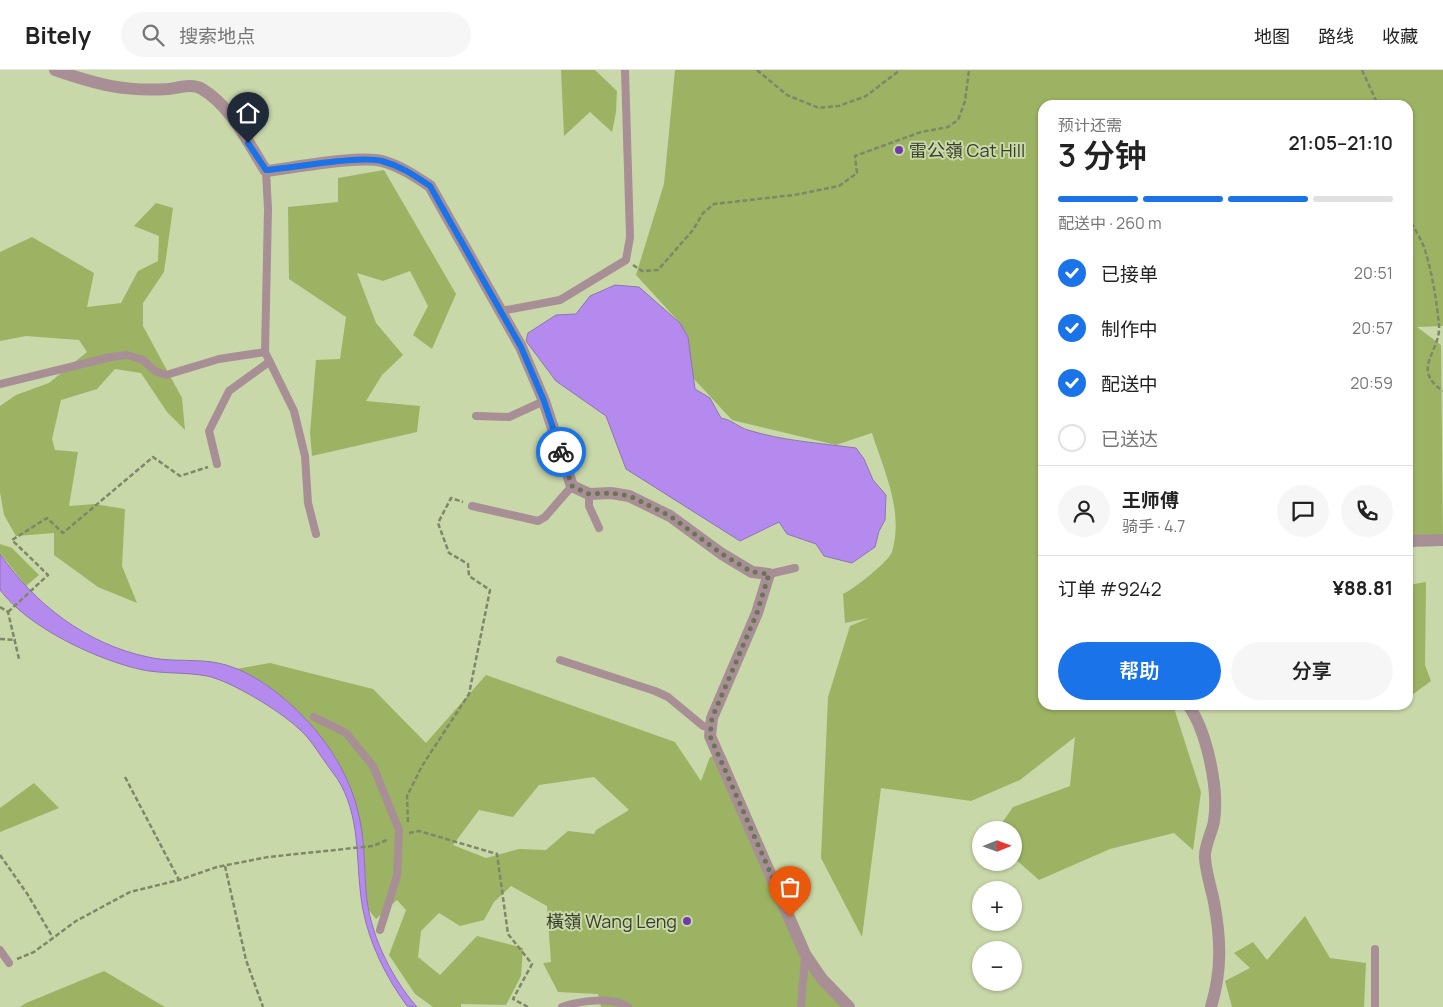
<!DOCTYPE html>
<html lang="zh">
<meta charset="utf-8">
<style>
body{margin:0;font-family:Manrope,"Noto Sans SC",sans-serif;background:#f6f6f6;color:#222;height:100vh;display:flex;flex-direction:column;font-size:19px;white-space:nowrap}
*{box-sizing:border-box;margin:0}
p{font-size:16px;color:#767676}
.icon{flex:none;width:28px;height:28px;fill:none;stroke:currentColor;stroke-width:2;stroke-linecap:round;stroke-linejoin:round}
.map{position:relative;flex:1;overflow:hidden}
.side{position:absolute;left:1038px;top:30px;width:375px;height:610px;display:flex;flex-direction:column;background:#fff;border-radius:15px;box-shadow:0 1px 4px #0004}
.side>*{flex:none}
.needle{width:32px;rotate:89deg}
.tools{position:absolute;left:972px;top:751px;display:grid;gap:10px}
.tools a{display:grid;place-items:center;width:50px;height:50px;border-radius:50%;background:#fff;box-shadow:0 1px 4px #0004;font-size:25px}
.pin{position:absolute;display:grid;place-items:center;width:42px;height:42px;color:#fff;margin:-51px -21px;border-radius:50% 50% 50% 0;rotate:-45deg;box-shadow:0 0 5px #0007}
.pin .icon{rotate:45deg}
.courier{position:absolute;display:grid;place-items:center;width:50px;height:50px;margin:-25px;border:4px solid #1a73e8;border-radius:50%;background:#fff;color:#222;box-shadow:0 1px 6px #0007}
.overview em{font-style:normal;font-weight:600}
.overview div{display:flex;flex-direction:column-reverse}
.overview{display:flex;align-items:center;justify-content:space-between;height:85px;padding:0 20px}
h1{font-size:32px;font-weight:600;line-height:38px}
.bar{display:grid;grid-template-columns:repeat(4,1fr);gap:8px 5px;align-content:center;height:60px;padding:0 20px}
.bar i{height:6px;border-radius:4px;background:#e0e0e0}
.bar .active{background:#1a73e8}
.bar p{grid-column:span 4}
.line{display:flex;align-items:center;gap:12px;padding:0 20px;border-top:1px solid #e0e0e0}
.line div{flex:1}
.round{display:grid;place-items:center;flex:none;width:52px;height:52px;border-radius:26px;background:#f6f6f6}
ol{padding:0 20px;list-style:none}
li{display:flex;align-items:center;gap:15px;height:55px}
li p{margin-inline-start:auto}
li .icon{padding:5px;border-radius:50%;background:#1a73e8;color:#fff;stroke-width:4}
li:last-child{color:#767676}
li i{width:28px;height:28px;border:2px solid #e0e0e0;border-radius:50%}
.action{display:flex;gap:10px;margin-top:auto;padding:10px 20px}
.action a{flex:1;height:58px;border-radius:30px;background:#1a73e8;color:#fff;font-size:20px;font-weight:600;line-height:58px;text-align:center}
.action a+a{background:#f6f6f6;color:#222}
header{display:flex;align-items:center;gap:30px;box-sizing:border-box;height:70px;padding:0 25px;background:#fff;border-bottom:1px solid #e0e0e0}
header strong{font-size:24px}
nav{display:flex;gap:28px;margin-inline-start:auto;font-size:18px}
.search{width:350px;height:45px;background:#f6f6f6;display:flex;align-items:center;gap:12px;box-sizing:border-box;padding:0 18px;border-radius:28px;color:#767676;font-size:19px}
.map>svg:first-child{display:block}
.green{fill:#9cb363;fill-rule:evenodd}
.water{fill:#b48aee;stroke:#8f73b4}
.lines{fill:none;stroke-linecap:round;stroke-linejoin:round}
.path{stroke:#7e8868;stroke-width:2.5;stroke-dasharray:5 2.5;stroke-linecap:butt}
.service{stroke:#a78f95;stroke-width:8}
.minor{stroke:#a78f95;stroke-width:12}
.done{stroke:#6b7457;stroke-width:5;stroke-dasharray:0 9}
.route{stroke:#1a73e8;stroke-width:6}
.poi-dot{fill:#7239af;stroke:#c9d8a9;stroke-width:2}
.labels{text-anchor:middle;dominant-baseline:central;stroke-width:4;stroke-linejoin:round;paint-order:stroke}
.poi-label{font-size:18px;fill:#383e2b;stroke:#c9d8a9;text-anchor:start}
</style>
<header>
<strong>Bitely</strong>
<div class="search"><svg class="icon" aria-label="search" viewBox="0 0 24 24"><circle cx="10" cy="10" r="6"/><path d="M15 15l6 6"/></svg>搜索地点</div>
<nav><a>地图</a><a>路线</a><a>收藏</a></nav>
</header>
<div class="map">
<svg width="1443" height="937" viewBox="0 0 1443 937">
<rect width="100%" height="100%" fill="#c9d8a9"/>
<!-- green -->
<g class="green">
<polygon points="561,0 595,0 617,21 616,42 612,62 590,42 564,66"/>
<path d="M675 0H1443V256L1417 257 1441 275 1443 470 1408 471V35H1042V635H1173L1201 722 1193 780 1174 763 1110 779 1039 810 1014 788V760H997L1013 737 1070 716 1075 667 1020 710 971 731 881 718 862 867 821 788 828 627 850 556 869 548 845 553 843 524C854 519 888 492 892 482 904 441 884 401 872 363L836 375 732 350 693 308 680 253 636 205 664 114Z"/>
<polygon points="384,100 456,224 432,279 413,265 428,236 410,201 383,211 357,203 376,253 403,285 382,305 366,331 420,336 417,362 312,386 310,363 316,290 340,289 346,247 289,209 288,137 338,132 338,108"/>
<polygon points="156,133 173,138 164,202 143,233 143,256 182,328 185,360 167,342 141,303 115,299 97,319 61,330 52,369 55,380 78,382 69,436 95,434 125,439 122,496 137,533 98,517 54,485 54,463 16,466 4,445 0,422 0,336 16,325 49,313 87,282 79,270 26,266 0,271 0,182 32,167 94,203 87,237 121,233 138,201 158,191 159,166 134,156"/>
<polygon points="0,474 12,478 39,505 26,516 0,483"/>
<polygon points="1426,512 1425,595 1431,611 1408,628 1408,515"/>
<path d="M270 593 373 619 426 673 486 605 675 672 701 711 710 687 725 685 818 902 853 937H601L598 924 558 922 543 893 551 892 547 836 511 816 494 832 484 850 460 856 439 843 421 861 418 887 440 905 477 866 523 878 521 906 506 935 461 934V937H433L415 924 389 885 406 840 397 830 376 849 368 839 366 823 363 767 337 690 312 656 284 629 264 613 236 599ZM594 707 629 740 596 760 594 764 568 761 546 780 519 779 486 788 453 775 479 740 513 747 539 715Z"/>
<polygon points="34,713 59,738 0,762 0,738"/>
<polygon points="1305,846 1330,888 1366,893 1364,937 1232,937 1225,911 1250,898 1234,883 1253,872 1267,890"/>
<polygon points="104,901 165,937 20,937 26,933"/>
</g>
<!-- water -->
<g class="water">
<path d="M615 215 639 217 680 253 688 267 695 319 710 328 721 348C732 350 738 357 748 360 783 371 820 373 856 378L864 389 873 410 886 425 885 450 879 461 875 477 852 493 824 486 816 474 787 464 779 452 740 471 626 399 606 346 556 311 526 271 528 263 556 245 576 244 590 226Z"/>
<path d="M0 484C35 534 86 574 148 587 169 592 191 589 212 592 250 597 287 628 312 656 333 680 351 711 358 742 365 768 364 794 366 821 369 862 390 906 417 937L407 936C386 907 370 875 363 840 355 798 362 754 341 715 337 707 331 701 326 693 317 681 310 668 298 658 280 641 231 611 207 606 186 602 164 604 143 600 97 590 29 558 0 520Z"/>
</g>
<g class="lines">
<!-- path -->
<g class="path">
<polyline points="757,0 787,25 819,38 839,36 866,26 900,0"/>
<polyline points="1362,0 1378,35"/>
<path d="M1408 146C1413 157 1421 168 1425 180 1432 203 1437 232 1439 256 1441 281 1410 299 1443 321"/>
<polyline points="633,195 642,201 658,200 693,160 703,143 714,134 794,125 839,116 857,103 855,86 921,62 948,57 958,50 965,31 969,0"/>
<polyline points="0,537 8,542 19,589"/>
<polyline points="8,542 48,505 12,470 47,448 63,463 153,387 180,406 208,397"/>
<polyline points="0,569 16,570"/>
<polyline points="125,707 179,810"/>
<polyline points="408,752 407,726 422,696 469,624 490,520 469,506 468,494 449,483 438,453 451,428 463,432"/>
<polyline points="409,763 419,761 497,784 508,864 532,894 513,929 528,937"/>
<polyline points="0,785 28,825 53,868"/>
<polyline points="225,796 246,890 263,937"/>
<polyline points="17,889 34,882 76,851 130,822 179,810 217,797 268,787 373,776 389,769"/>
</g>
<!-- service -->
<g class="service">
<polyline points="266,101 268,139 265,282 294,341 305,386 308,433 316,464"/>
<polyline points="501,241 560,230 626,190 630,167 625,0"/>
<polyline points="0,314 111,287 127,285 143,290 155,301 166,305 219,289 265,282"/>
<polyline points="476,346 509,347 544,331"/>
<polyline points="217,394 209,361 229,321 269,292"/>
<polyline points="589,424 589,436 599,458"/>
<polyline points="472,436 538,451 545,447 572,416"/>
<polyline points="769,504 795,498"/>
<polyline points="560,590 655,621 668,627 703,656 709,657"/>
<polyline points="314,647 346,663 373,696 399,760 397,806 380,860"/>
<polyline points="1375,879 1375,937"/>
<polyline points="0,880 9,893"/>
<path d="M562 937C578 931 614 926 628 937"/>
<polyline points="801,937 805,887"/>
</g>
<!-- minor -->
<g class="minor">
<path d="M55 0C96 14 124 22 168 19 178 18 192 13 202 19 231 36 248 73 266 101 292 98 360 85 382 91 400 96 415 106 430 116L521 277 544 331 572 416 589 424 611 423 629 426 670 446 722 484 752 502 769 504 757 543 712 648 710 666 805 884 822 909 849 937"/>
<polyline points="1408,471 1443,470"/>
<path d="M1188 635C1207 661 1219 719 1214 751 1212 763 1204 776 1205 788 1206 803 1211 817 1214 832 1221 870 1222 900 1211 937"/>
</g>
</g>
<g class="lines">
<!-- done -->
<polyline class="done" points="561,382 572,416 589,424 611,423 630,426 670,446 722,484 752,502 769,504 757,543 712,648 710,666 790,847"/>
<!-- route -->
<path class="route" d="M248 73 266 100C292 98 360 85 382 91 401 96 415 106 430 116L521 277 544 331 561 382"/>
</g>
<!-- markers -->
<g class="poi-dot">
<circle cx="899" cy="80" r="5"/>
<circle cx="687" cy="851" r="5"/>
</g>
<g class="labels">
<!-- poi labels -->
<g class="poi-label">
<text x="909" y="80">雷公嶺 Cat Hill</text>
<text x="677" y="851" text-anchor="end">橫嶺 Wang Leng</text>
</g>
</g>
</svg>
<div class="tools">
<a><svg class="needle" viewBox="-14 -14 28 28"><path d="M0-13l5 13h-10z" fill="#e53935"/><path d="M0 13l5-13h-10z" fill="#767676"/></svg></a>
<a>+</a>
<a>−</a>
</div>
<div class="pin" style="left:790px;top:847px;background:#ea580c"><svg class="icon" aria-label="bag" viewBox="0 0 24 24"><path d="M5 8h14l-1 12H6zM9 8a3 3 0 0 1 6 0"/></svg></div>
<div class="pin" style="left:248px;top:73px;background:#1f2937"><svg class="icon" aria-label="home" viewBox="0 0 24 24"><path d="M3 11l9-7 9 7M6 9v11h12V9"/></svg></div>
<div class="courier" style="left:561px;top:382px"><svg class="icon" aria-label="bike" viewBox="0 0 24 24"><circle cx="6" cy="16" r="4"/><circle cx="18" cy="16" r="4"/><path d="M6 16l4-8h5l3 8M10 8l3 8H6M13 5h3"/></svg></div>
<section class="side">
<div class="overview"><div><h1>3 分钟</h1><p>预计还需</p></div><em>21:05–21:10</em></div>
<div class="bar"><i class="active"></i><i class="active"></i><i class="active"></i><i></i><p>配送中 · 260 m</p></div>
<ol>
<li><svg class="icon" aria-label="check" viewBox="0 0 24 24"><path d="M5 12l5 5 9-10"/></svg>已接单<p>20:51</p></li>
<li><svg class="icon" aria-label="check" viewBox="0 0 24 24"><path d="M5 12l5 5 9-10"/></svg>制作中<p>20:57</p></li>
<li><svg class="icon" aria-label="check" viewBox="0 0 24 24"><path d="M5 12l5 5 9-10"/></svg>配送中<p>20:59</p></li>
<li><i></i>已送达</li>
</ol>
<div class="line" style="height:90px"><a class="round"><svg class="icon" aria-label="person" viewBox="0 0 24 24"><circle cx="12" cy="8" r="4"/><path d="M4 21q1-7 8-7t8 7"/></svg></a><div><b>王师傅</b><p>骑手 · 4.7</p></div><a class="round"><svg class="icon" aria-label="chat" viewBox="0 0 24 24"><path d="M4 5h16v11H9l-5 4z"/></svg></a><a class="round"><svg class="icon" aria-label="phone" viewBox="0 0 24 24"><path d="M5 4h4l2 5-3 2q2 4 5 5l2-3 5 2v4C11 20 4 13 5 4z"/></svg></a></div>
<div class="line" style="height:65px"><div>订单 #9242</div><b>¥88.81</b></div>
<div class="action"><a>帮助</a><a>分享</a></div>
</section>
</div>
